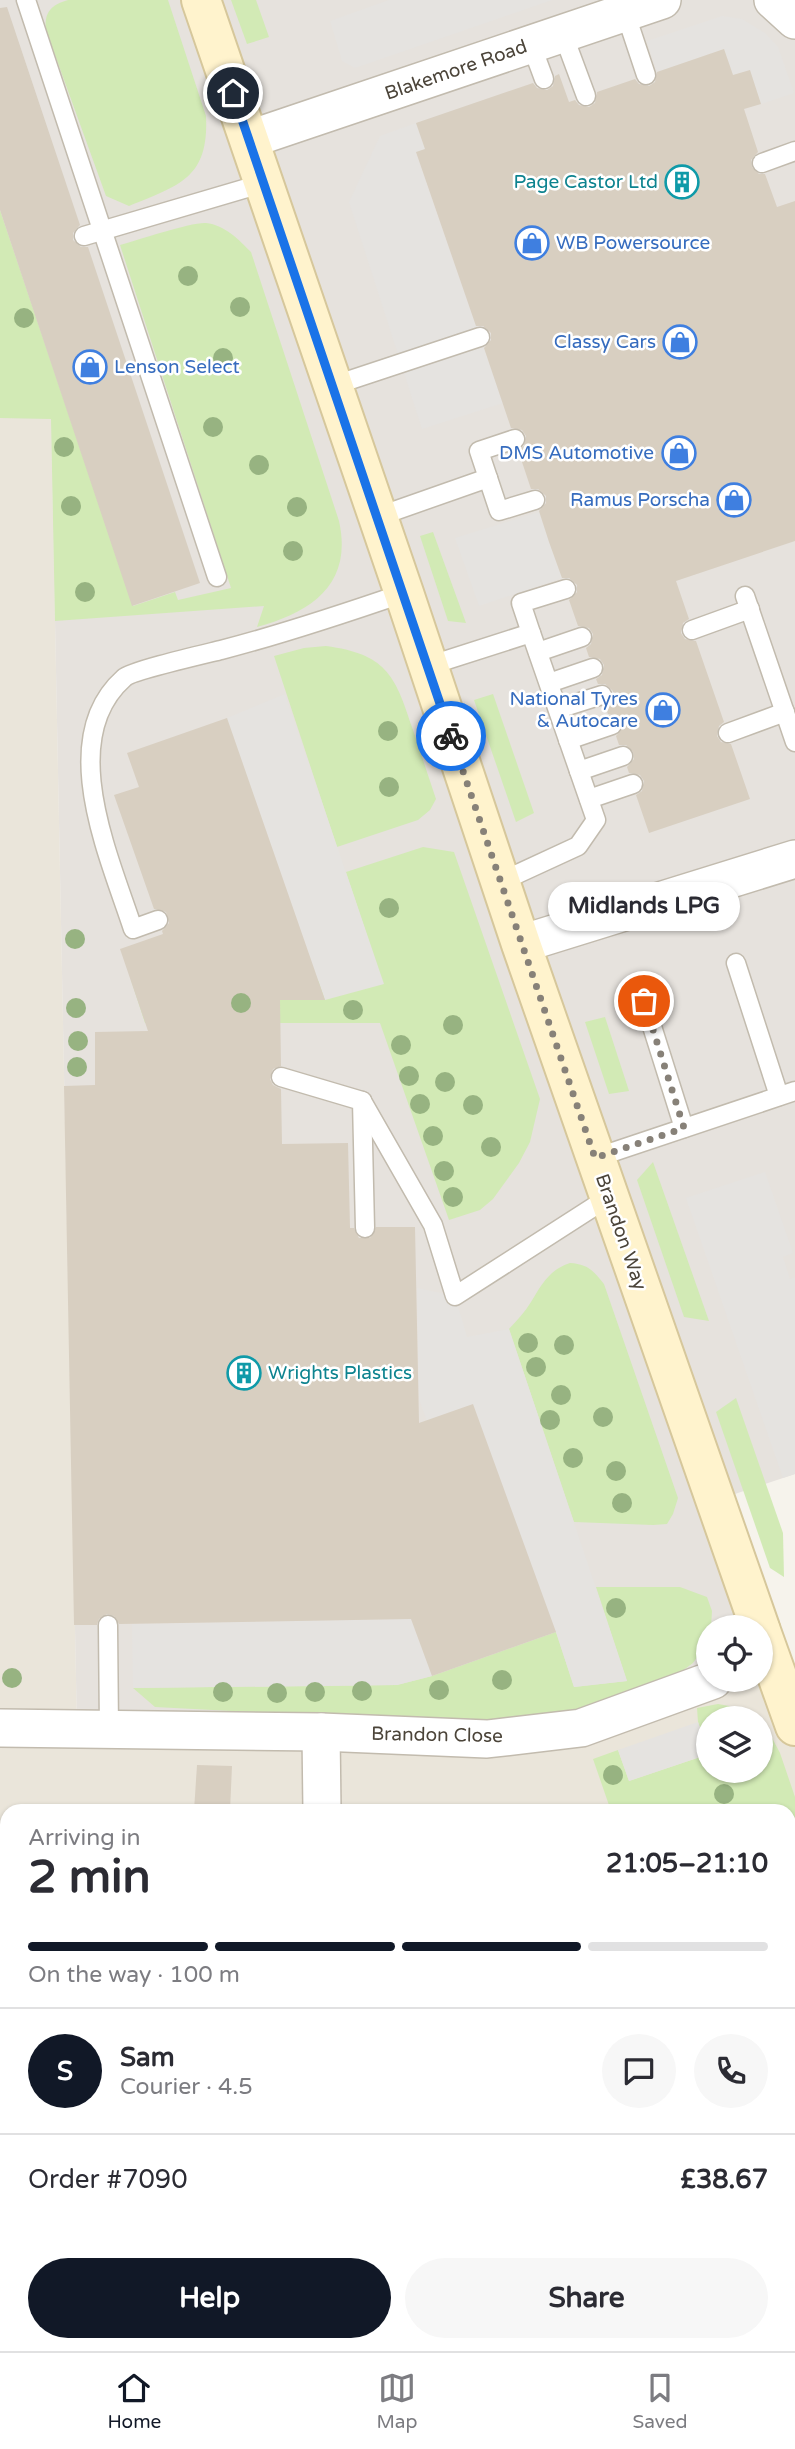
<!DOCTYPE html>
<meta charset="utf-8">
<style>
body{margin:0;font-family:"Varela Round",sans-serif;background:#f7f7f7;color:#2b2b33;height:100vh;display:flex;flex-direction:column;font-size:26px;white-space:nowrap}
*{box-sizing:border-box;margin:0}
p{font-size:23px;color:#7c7c81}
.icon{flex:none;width:38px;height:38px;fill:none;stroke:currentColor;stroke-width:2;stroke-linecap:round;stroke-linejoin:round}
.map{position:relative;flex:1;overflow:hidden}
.drawer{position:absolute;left:0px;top:1804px;width:796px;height:548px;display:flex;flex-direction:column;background:#fff;border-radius:21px 21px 0 0;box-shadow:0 2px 5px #0004}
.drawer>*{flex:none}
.tools{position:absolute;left:696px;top:1615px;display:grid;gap:14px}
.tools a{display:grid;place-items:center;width:77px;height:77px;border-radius:50%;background:#fff;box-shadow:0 2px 5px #0004;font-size:35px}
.pin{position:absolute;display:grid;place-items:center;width:60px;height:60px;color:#fff;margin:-30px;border:4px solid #fff;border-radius:50%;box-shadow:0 2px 7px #0007}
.courier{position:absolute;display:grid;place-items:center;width:70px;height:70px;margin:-35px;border:5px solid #1a73e8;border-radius:50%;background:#fff;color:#222;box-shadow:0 2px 9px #0007}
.bubble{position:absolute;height:49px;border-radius:24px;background:#fff;box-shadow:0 2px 5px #0004;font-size:23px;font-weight:800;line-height:49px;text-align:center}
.head em{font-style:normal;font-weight:800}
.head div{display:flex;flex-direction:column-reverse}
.head{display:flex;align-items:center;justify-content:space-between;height:119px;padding:0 28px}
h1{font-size:46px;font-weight:800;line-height:52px}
.bar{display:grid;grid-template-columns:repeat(4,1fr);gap:10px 7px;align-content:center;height:84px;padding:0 28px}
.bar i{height:9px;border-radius:5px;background:#e1e1e2}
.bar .selected{background:#111827}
.bar p{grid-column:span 4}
.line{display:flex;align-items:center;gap:18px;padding:0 28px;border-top:2px solid #e1e1e2}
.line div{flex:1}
.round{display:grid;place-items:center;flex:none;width:74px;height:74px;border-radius:37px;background:#f7f7f7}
.cta{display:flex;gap:14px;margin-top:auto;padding:14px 28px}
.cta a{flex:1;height:80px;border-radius:42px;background:#111827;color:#fff;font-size:28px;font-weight:800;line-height:80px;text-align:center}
.cta a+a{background:#f7f7f7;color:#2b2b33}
.menu{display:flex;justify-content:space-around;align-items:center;height:98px;border-top:2px solid #e1e1e2;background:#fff;font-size:19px;color:#7c7c81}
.menu a{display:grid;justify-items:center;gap:4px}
.menu .selected{color:#111827}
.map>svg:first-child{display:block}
.residential{fill:#eae5da;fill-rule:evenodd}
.industrial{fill:#e6e2dd}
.green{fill:#d2eab5}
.parking{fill:#e5e3e0}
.building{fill:#d8cfc1}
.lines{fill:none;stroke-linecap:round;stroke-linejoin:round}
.lane-casing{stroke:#c2bbae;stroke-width:21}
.street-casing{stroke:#c2bbae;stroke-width:40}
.secondary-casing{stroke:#d6c79b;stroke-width:42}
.lane{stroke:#fff;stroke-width:18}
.street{stroke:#fff;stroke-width:37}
.secondary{stroke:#fff3cd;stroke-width:38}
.tree{fill:#97b381}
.done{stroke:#878178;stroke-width:7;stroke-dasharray:0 12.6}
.route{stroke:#1a73e8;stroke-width:9}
.labels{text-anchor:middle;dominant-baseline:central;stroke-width:5;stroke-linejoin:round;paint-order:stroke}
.street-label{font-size:19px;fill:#4b4439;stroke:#fff}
.culture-label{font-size:19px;fill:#0d838f;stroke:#fff;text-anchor:end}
.shop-label{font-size:19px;fill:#366cbe;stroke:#fff;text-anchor:end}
</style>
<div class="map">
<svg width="795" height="2351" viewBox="0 0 795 2351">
<rect width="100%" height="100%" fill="#f6f3ec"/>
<!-- residential -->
<path class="residential" d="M0 418H51L77 1729 713 1680H761L795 1726V2351H0ZM709 1718H761V1771H709ZM7 1811H789V2345H7Z"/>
<!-- industrial -->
<polygon class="industrial" points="0,0 795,0 795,1474 714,1501 760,1627 709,1628 709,1680 581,1728 77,1729 51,419 0,418"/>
<!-- green -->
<g class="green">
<path d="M68 0H168L206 116C209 178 180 185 129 206L106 196 46 30C44 12 51 5 68 0Z"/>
<polygon points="231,0 256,0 269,37 247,44"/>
<path d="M0 210 133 606 175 592 178 600 231 588 120 245C138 240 191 222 206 223 225 225 239 240 251 252L339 521C353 584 312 612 257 627L264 606 55 621 51 419 0 418Z"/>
<polygon points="433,532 466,623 448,621 420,536"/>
<path d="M326 646C385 654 395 674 412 727 420 751 428 775 436 799L430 810 418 820 337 847 274 656 304 648Z"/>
<polygon points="493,694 534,813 516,822 474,700"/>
<polygon points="423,847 454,852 540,1099 530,1142 519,1163 493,1199 480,1210 449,1220 380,1023 145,1023 131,980 150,973 383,984 346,872"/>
<polygon points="605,1017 629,1091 609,1094 585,1022"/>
<polygon points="653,1162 709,1321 684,1317 637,1180"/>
<path d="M570 1263C587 1264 593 1270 604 1284L678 1498 673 1514 667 1524 653 1525 574 1522 509 1329C517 1320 525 1312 531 1302 542 1284 549 1270 570 1263Z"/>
<polygon points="736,1398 783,1533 784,1577 770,1568 716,1412"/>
<polygon points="596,1587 680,1587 707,1597 712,1611 711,1627 709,1628 705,1646 693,1663 674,1677 626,1696 578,1709 527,1718 475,1724 155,1707 133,1688 397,1685 432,1676 556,1632 574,1687 627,1681"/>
<polygon points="718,1704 729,1706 750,1718 709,1718 709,1753 698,1722 697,1708"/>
<polygon points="761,1726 771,1736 780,1753 795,1797 795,1998 790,2000 789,1811 611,1811 593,1759 618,1750 629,1781 709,1754 709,1771 761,1771"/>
<polygon points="795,2076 795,2201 789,2203 789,2078"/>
<polygon points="789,2276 795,2292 795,2346 789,2329"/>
</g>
<!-- parking -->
<g class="parking">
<polygon points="389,0 552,0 355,68 342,61 330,21"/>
<polygon points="722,16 742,19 765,33 778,47 794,93 761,104 750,71 733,75 724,49 657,72 647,41"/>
<polygon points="416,123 425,149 416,153 503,403 422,429 349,202 380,136"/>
<polygon points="539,512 562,578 479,606 455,538"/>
<polygon points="285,694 384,984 325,1000 227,718"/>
<polygon points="765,1172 793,1253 783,1257 790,1279 795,1277 795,1474 783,1478 686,1198"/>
<polygon points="417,1288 455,1296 467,1337 509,1329 627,1681 574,1687 556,1632 427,1421 419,1399"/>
<polygon points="373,1458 415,1630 432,1676 397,1685 133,1688 132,1624 354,1620 354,1577"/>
<polygon points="698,1722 709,1754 629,1781 618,1750"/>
<polygon points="789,1998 795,2015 795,2076 789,2078"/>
<polygon points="795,2201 795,2292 789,2276 789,2203"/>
</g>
<!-- building -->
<g class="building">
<polygon points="7,7 80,225 73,233 73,240 81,247 88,247 200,583 132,606 0,210 0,8"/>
<polygon points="724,49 733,75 750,70 761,104 744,109 758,152 751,160 752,167 759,174 765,174 777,207 795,201 795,541 676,581 689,619 683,623 681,633 685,639 696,641 724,722 719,726 717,736 721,742 731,744 750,799 649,833 636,795 642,791 644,781 640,775 629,773 627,767 634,759 633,752 626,745 619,745 616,736 623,728 622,721 615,714 608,714 605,706 613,698 613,691 605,684 598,684 596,679 602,675 604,665 600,659 589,657 586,648 591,644 593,634 589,628 578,626 569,600 577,592 577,585 569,578 562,578 549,542 539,511 546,503 546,496 538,489 531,489 518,450 524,446 526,436 522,430 511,428 484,348 491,340 491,333 483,326 476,326 416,152 425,149 416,123 533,83 537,88 547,90 553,86 555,76 559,74 569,102 575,100 579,105 589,107 595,103 597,92 635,79 639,84 649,86 655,82 657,72"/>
<polygon points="227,718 325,1000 280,1000 281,1066 273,1069 270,1079 273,1085 281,1089 282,1144 348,1143 350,1228 354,1228 359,1238 370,1238 376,1227 415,1227 419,1423 473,1404 556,1632 432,1676 411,1619 119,1624 114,1616 107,1614 99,1619 97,1625 74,1625 64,1086 95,1085 95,1032 148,1031 120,949 163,934 162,931 169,923 166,912 154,909 114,795 139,787 127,753"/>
<polygon points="197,1765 232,1766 230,1811 194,1811"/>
</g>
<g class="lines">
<defs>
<g id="lane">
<polyline points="26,0 217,577"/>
<polyline points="625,12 646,75"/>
<polyline points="563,34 586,96"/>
<polyline points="531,44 544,79"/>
<polyline points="762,163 795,151"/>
<polyline points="84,236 264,183"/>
<polyline points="332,386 480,337"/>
<polyline points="515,439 479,451 499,511 535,500"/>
<polyline points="377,517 488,478"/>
<polyline points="745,596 795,742"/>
<polyline points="692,630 750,609"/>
<polyline points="531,633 521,603 566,589"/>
<polyline points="538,652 582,637"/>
<polyline points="428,666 531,633 596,820 578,846 500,882"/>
<polyline points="549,683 593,668"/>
<polyline points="558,709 602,695"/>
<polyline points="728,733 785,712"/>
<polyline points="568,740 612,725"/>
<polyline points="579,771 623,756"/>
<polyline points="589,799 633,784"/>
<path d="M158 920 133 929C110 858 55 739 124 678 131 671 205 654 221 650 283 634 343 614 404 593"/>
<polyline points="736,963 779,1096"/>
<polyline points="644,1001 684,1128"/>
<polyline points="281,1077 362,1101 365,1228"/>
<polyline points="362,1101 433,1225 455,1296 609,1197"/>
<polyline points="595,1158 795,1091"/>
<polyline points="108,1625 109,1730"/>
</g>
<g id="street">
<polyline points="773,0 795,20"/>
<polyline points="250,139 662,0"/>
<polyline points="521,944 795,859"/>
<polyline points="0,1728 321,1732 487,1739 581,1728 713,1680"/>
<polyline points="321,1732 322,1811"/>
<polyline points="329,2345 329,2351"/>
</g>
<g id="secondary">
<polyline points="201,0 404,593 521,944 760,1628"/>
<polyline points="761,1631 795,1726"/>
</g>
</defs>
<!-- lane casing -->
<use href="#lane" class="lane-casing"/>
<!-- street casing -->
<use href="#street" class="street-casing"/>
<!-- secondary casing -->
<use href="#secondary" class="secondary-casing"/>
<!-- lane -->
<use href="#lane" class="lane"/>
<!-- street -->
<use href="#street" class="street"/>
<!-- secondary -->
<use href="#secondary" class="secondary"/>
</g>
<!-- trees -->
<g class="tree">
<circle cx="188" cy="276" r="10"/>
<circle cx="240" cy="307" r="10"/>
<circle cx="24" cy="318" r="10"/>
<circle cx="223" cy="358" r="10"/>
<circle cx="213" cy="427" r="10"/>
<circle cx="64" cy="447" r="10"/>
<circle cx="259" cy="465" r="10"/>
<circle cx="71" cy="506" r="10"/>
<circle cx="297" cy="507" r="10"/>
<circle cx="293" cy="551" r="10"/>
<circle cx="85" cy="592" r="10"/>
<circle cx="388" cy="731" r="10"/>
<circle cx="389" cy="787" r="10"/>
<circle cx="389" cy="908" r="10"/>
<circle cx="75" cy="939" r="10"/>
<circle cx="241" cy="1003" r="10"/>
<circle cx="76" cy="1008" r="10"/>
<circle cx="353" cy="1010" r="10"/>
<circle cx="453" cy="1025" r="10"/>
<circle cx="78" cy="1041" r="10"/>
<circle cx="401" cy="1045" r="10"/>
<circle cx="77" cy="1067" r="10"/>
<circle cx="409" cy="1076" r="10"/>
<circle cx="445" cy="1082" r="10"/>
<circle cx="420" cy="1104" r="10"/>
<circle cx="473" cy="1105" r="10"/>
<circle cx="433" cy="1136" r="10"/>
<circle cx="491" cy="1147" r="10"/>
<circle cx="444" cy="1171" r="10"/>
<circle cx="453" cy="1197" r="10"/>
<circle cx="528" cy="1343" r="10"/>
<circle cx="564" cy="1345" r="10"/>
<circle cx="536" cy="1367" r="10"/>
<circle cx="561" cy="1395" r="10"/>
<circle cx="603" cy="1417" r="10"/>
<circle cx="550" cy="1420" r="10"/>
<circle cx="573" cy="1458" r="10"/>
<circle cx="616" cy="1471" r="10"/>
<circle cx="622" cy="1503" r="10"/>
<circle cx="616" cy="1608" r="10"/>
<circle cx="12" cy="1678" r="10"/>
<circle cx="502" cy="1680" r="10"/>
<circle cx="439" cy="1690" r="10"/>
<circle cx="362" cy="1691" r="10"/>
<circle cx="223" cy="1692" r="10"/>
<circle cx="315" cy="1692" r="10"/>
<circle cx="277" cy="1693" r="10"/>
<circle cx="613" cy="1775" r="10"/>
<circle cx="724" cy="1794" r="10"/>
</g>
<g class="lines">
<!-- done -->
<polyline class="done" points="451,736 595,1158 684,1128 644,1001"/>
<!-- route -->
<polyline class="route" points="233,93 451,736"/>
</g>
<!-- icons -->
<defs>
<symbol id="building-ring" viewBox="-11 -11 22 22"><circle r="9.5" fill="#fff" stroke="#0f9aa8" stroke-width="1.5"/><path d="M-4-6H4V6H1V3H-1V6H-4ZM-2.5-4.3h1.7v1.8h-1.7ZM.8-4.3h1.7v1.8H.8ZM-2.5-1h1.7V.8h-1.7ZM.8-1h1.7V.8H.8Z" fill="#0f9aa8"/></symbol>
<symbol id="shop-ring" viewBox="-11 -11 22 22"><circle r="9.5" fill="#fff" stroke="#3f7fe0" stroke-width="1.5"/><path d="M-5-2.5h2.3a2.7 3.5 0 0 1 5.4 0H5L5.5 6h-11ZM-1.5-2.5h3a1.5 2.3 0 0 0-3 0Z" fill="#3f7fe0"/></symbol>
</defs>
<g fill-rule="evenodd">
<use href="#building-ring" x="663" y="163" width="38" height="38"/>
<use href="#shop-ring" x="513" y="224" width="38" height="38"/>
<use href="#shop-ring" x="661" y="323" width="38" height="38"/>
<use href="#shop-ring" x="71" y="348" width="38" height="38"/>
<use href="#shop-ring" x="660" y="434" width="38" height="38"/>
<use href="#shop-ring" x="715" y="481" width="38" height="38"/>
<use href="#shop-ring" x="644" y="691" width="38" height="38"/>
<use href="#building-ring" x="225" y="1354" width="38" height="38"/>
</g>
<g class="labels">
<!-- street labels -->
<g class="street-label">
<text transform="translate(456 70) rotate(-19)">Blakemore Road</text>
<text transform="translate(621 1232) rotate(71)">Brandon Way</text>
<text transform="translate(437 1735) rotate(1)">Brandon Close</text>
</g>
<!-- culture labels -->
<g class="culture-label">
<text x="658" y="182">Page Castor Ltd</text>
<text x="268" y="1373" text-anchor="start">Wrights Plastics</text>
</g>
<!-- shop labels -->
<g class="shop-label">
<text x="556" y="243" text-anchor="start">WB Powersource</text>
<text x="656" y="342">Classy Cars</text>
<text x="114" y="367" text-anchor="start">Lenson Select</text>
<text x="654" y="453">DMS Automotive</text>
<text x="710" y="500">Ramus Porscha</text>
<text x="638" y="699">National Tyres<tspan x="638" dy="22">&amp; Autocare</tspan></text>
</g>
</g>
</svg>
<div class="tools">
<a><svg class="icon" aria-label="locate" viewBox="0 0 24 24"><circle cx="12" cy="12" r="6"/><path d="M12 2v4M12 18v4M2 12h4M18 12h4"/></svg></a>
<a><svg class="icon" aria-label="layers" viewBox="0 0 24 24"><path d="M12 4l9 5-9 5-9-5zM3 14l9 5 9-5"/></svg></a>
</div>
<div class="pin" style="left:644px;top:1001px;background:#ea580c"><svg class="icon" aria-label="bag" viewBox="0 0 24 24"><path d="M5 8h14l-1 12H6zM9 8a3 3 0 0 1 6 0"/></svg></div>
<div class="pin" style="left:233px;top:93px;background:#1f2937"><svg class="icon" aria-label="home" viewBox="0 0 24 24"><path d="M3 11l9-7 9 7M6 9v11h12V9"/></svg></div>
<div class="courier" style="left:451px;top:736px"><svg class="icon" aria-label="bike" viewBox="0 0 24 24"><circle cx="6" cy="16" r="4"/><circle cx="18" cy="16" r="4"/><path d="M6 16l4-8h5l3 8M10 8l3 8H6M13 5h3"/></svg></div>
<div class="bubble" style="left:548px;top:882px;width:192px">Midlands LPG</div>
<section class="drawer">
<div class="head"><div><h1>2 min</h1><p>Arriving in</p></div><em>21:05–21:10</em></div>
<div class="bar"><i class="selected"></i><i class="selected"></i><i class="selected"></i><i></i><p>On the way · 100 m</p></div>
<div class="line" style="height:126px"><b class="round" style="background:#111827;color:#fff">S</b><div><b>Sam</b><p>Courier · 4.5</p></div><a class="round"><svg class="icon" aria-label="chat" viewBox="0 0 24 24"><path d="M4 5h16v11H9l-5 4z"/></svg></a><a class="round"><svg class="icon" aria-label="phone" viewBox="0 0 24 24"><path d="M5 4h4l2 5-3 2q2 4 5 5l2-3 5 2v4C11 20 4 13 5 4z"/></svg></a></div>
<div class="line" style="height:91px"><div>Order #7090</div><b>£38.67</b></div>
<div class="cta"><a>Help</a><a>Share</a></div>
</section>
</div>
<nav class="menu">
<a class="selected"><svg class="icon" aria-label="home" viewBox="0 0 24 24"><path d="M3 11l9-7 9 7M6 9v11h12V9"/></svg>Home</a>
<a><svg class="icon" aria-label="map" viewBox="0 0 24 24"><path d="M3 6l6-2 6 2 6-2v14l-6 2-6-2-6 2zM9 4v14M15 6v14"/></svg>Map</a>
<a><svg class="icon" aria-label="saved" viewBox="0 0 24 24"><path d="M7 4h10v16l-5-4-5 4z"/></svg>Saved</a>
</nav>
